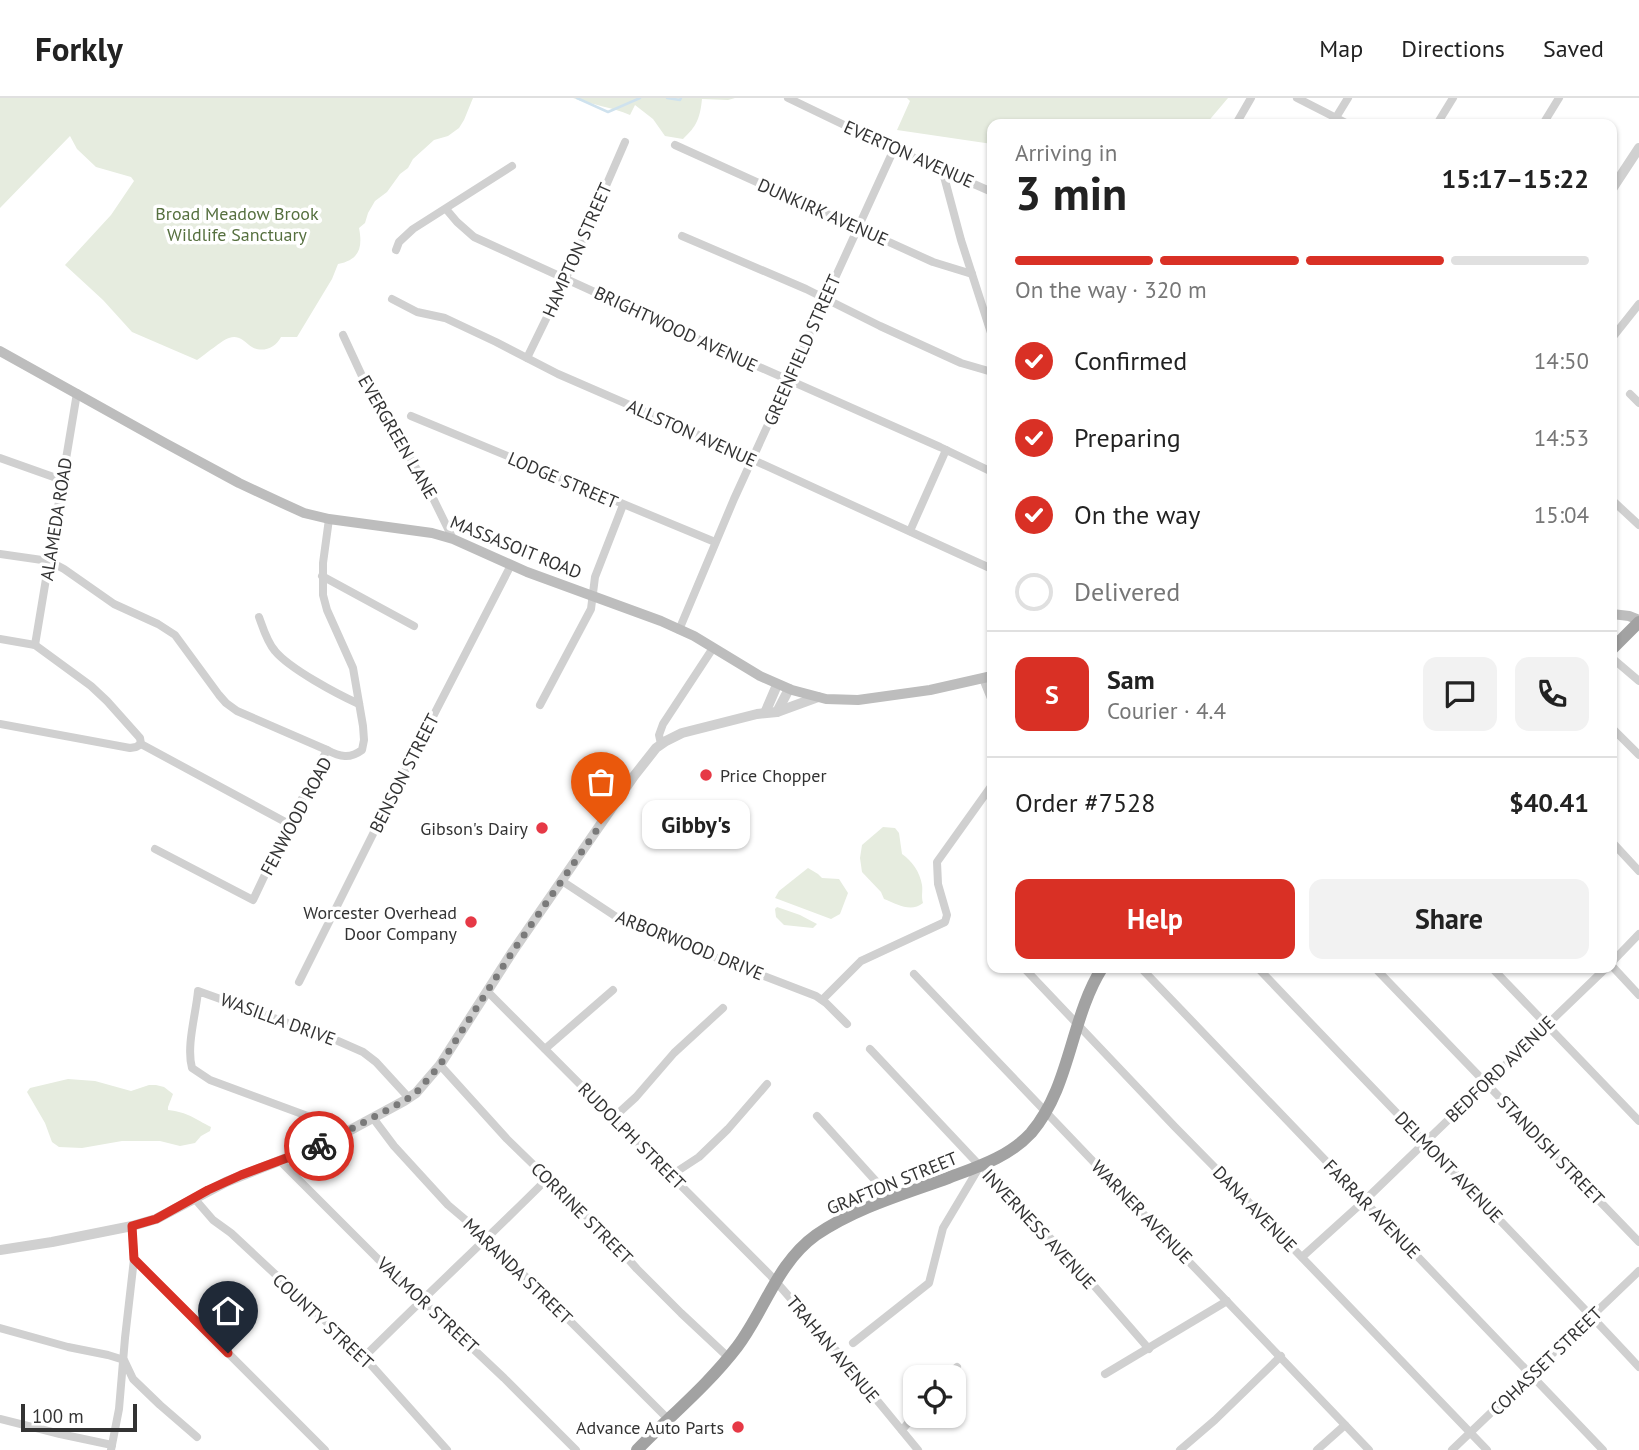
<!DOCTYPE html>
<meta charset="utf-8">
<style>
body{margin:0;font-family:"PT Sans",sans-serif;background:#f2f2f2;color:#222;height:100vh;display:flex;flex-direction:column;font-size:26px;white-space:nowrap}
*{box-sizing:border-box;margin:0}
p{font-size:23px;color:#767676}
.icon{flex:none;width:38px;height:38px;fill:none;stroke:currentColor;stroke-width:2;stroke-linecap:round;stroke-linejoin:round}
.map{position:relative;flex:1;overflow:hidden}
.sheet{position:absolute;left:987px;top:21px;width:630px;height:854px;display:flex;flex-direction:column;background:#fff;border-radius:14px;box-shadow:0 2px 5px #0004}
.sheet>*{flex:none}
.fabs{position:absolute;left:903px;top:1267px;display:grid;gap:14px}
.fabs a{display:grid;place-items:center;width:63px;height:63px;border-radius:14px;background:#fff;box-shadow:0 2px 5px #0004;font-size:35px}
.scale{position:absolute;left:21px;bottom:18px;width:116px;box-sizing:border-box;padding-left:7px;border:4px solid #333;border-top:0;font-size:19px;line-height:24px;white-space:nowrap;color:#333;-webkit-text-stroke:5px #fff;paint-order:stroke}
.pin{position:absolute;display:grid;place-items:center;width:60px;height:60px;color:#fff;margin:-72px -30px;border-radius:50% 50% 50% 0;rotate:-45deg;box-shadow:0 0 7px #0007}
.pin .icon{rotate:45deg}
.courier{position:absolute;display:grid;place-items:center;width:70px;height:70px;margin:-35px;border:5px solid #d93025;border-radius:50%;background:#fff;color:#222;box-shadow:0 2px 9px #0007}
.bubble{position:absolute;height:49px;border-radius:14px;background:#fff;box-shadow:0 2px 5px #0004;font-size:23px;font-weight:700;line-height:49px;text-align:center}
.overview em{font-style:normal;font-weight:700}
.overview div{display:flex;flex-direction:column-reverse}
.overview{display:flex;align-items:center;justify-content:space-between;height:119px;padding:0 28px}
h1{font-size:46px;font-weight:700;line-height:52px}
.bar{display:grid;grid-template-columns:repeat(4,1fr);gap:10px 7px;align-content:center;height:84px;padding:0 28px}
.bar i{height:9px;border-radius:5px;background:#e0e0e0}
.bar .selected{background:#d93025}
.bar p{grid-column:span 4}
.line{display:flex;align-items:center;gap:18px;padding:0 28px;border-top:2px solid #e0e0e0}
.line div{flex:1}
.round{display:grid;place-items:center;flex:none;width:74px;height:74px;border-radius:14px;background:#f2f2f2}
ol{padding:0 28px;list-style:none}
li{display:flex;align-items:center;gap:21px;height:77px}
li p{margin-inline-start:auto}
li .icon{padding:7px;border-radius:50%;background:#d93025;color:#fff;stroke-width:4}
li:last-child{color:#767676}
li i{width:38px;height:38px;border:4px solid #e0e0e0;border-radius:50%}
.cta{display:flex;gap:14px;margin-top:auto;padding:14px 28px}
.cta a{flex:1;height:80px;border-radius:14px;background:#d93025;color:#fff;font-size:28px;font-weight:700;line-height:80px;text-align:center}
.cta a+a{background:#f2f2f2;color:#222}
header{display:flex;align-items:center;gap:42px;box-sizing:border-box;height:98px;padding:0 35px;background:#fff;border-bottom:2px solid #e0e0e0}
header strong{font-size:33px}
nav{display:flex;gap:38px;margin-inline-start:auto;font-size:24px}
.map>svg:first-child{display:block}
.green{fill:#e6ecdf}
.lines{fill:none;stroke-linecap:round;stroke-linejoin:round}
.stream{stroke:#cfe2ee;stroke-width:2.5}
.minor{stroke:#d0d0d0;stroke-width:8}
.tertiary{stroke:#d0d0d0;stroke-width:10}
.secondary{stroke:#bdbdbd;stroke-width:10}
.trunk{stroke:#a2a2a2;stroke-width:12}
.done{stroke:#7a7a7a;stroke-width:7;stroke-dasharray:0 12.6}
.route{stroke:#d93025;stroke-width:9}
.poi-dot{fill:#e63946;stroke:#fff;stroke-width:2.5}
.labels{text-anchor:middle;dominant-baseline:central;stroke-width:7;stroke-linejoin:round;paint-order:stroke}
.street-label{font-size:18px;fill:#333;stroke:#fff}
.park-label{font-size:18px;fill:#56703f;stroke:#fff}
.poi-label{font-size:18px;fill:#333;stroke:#fff;text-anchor:end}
</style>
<header>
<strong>Forkly</strong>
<nav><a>Map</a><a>Directions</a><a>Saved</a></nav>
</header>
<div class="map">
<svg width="1639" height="1352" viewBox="0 0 1639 1352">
<rect width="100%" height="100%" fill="#fff"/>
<!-- green -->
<g class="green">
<path d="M0 0H473L464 22 459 30 448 38 434 42 413 61 408 70 400 76 387 94 375 103 368 115 365 125 359 130C363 150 359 162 338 166L332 181 297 239H281C275 251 260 256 249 247 243 242 238 237 229 240 222 242 205 257 197 262L132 234 103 202 65 167 111 117 134 83 131 79 96 69 77 51 70 38 0 110Z"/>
<path d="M573 0H735L728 2 702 1C700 20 697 28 683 41L665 38 653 21 635 7 630 17C612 9 592 7 573 0Z"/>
<polygon points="907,0 1228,0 1206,26 992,26 992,46 897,32 910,3"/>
<path d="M883 729 895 730 899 735 902 756C912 763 920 774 922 787 923 793 921 798 923 805 911 815 897 806 884 801L881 794 862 774 860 760 862 747Z"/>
<polygon points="808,770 818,776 822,780 839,781 848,795 840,816 831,821 775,800 779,793"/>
<polygon points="777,809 800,817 817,826 813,830 784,827 776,819 775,811"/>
<path d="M68 981 95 983 131 993 149 987H156L164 989 173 996 168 1009V1012C188 1014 195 1021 211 1029L210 1033 201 1038 195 1045 180 1048 160 1043H122L82 1050 59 1049 52 1044 45 1025 27 994 30 990Z"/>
</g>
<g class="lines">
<!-- stream -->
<g class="stream">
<polyline points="577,0 608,14 640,0"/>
<polyline points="667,0 680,2 681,0"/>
</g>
<!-- minor -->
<g class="minor">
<polyline points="788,0 894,51 992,94"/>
<polyline points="1297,0 1348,26"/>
<polyline points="1236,26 1251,0"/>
<polyline points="1332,26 1348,0"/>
<polyline points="1437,26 1453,0"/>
<polyline points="1543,26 1559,0"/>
<polyline points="675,47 933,164 972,176"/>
<polyline points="942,71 961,142 992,238"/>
<polyline points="446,111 457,124 474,139 748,264 940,349 992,374"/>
<polyline points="682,138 806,191 880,228 961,265 992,274"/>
<polyline points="396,152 399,144 413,131 512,68"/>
<polyline points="392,201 417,214 445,220 496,244 558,276 703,339 992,471"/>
<polyline points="343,237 362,278 429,392 453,441"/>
<polyline points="1612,240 1639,206"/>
<polyline points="527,260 566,180 625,44"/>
<polyline points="1630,296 1639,305"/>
<polyline points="411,318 715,444"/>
<polyline points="0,360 62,382"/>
<polyline points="1612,402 1639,427"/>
<polyline points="910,433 946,352"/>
<polyline points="0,456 49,463 64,471 114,506 158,526 175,537 219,597 226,605 237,613 327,652"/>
<polyline points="322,478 414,528"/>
<path d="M259 519C263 530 267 544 275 553 290 571 337 596 359 606"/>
<polyline points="679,532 734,401 894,51"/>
<polyline points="0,541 35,547 91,588 107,603 140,640 141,646 289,726"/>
<polyline points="35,547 77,295"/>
<polyline points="1612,560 1639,583"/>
<polyline points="983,581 992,603"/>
<polyline points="540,607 591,511 595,479 623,407"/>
<polyline points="0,626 130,650 136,649 141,646"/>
<polyline points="1612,630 1639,657"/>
<polyline points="661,646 659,637 663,626 713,550"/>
<polyline points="1612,744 1639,773"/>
<path d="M155 751 253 802 289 726 327 652C340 659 350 661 362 652L364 642 363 628 353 570 327 512 323 497V465L329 421"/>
<polyline points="562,783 615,818 636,829 816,898 826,905 847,926"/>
<polyline points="1612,864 1639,836"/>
<polyline points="1612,868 1639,897"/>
<polyline points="1024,870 1175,1029 1239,1094 1487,1352"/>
<polyline points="1141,870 1603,1352"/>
<path d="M1258 870C1384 1003 1513 1134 1639 1269"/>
<polyline points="1375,870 1639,1144"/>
<polyline points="1492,870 1639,1023"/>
<polyline points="914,876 1369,1352"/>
<polyline points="299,884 391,700 511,467"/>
<polyline points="488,894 771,1178 834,1250 918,1352"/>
<polyline points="822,902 861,863 945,824 947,817 938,786 937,764 992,687"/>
<polyline points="545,951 613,892"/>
<polyline points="870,951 980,1068 991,1076 1089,1182 1149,1251"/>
<polyline points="440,967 507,1041 614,1145 637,1171 681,1215 728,1259"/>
<polyline points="817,1018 892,1101"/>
<polyline points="373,1020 394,1048 448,1107 487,1140 668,1321"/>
<polyline points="613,1020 636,999 674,955 723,910"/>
<path d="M330 1043 321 1026 313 1020 210 982 192 970C186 948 196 916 198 893L338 943 363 954 376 964 409 1000"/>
<polyline points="280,1063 377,1160 504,1280 576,1352"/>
<polyline points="670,1078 699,1059 728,1031 767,986"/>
<polyline points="194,1100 213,1122 231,1135 364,1259 447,1352"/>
<polyline points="1302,1159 1364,1103 1606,870"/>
<polyline points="134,1161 325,1352"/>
<polyline points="0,1230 68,1249 108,1257 124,1262 133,1281 160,1307 197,1339"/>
<polyline points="853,1245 929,1185 943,1130 980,1068"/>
<path d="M364 1259C424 1199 487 1141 547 1081"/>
<polyline points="1105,1276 1227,1203"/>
<polyline points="948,1279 957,1269"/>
<polyline points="0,1321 60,1336 112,1347"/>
<polyline points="902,1332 915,1317"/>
<polyline points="111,1352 119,1311 125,1240 134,1161 132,1128"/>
<polyline points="1180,1352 1215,1322 1281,1258"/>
<polyline points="1317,1352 1345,1327"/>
<polyline points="1452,1352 1639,1173"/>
</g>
<!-- tertiary -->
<g class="tertiary">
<polyline points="1612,91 1639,50"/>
<polyline points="777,614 789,591"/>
<polyline points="765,615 777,587"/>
<polyline points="0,1152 52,1144 132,1128 156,1121 226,1084 330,1043 404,1003 416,995 440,967 513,853 634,678 656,650 666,643 682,635 757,616 777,614 818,599"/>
</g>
<!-- secondary -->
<g class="secondary">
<polyline points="0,253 165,345 239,385 282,405 304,415 329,421 432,435 453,441 527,474 661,523 694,538 760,578 792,592 826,601 858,602 930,592 992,578"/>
<polyline points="1612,516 1629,518 1639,522"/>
</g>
<!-- trunk -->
<g class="trunk">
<polyline points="1612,551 1639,524"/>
<path d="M637 1352C670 1318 708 1287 737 1249 765 1212 777 1165 816 1137 855 1110 904 1096 948 1080 977 1069 1009 1059 1031 1035 1071 988 1070 921 1102 870"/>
</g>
</g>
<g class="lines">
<!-- done -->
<polyline class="done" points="319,1048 404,1003 416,995 440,967 513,853 601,726"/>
<!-- route -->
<polyline class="route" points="228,1255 134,1161 132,1128 156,1121 208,1092 241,1077 319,1048"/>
</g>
<!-- markers -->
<g class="poi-dot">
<circle cx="706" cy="677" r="7"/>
<circle cx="542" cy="730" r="7"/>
<circle cx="471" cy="824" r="7"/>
<circle cx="738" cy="1329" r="7"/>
</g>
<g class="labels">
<!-- street labels -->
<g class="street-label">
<text transform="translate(909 56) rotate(24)">EVERTON AVENUE</text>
<text transform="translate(823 114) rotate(24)">DUNKIRK AVENUE</text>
<text transform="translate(577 152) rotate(-66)">HAMPTON STREET</text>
<text transform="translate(676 231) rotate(25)">BRIGHTWOOD AVENUE</text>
<text transform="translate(802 252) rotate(-66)">GREENFIELD STREET</text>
<text transform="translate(692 335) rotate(24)">ALLSTON AVENUE</text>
<text transform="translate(398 339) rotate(60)">EVERGREEN LANE</text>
<text transform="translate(563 382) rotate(23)">LODGE STREET</text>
<text transform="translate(56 421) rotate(-81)">ALAMEDA ROAD</text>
<text transform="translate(516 449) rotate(22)">MASSASOIT ROAD</text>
<text transform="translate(404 675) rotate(-63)">BENSON STREET</text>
<text transform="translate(296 718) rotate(-62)">FENWOOD ROAD</text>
<text transform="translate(690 847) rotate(22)">ARBORWOOD DRIVE</text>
<text transform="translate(278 921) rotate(20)">WASILLA DRIVE</text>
<text transform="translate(1500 971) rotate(-44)">BEDFORD AVENUE</text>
<text transform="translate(632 1038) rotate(45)">RUDOLPH STREET</text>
<text transform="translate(1551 1052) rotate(46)">STANDISH STREET</text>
<text transform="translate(1449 1069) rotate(46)">DELMONT AVENUE</text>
<text transform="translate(892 1085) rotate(-22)">GRAFTON STREET</text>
<text transform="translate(1255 1111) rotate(46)">DANA AVENUE</text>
<text transform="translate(1372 1111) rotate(46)">FARRAR AVENUE</text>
<text transform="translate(1142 1114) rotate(46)">WARNER AVENUE</text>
<text transform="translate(582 1115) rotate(45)">CORRINE STREET</text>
<text transform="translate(1039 1131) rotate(47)">INVERNESS AVENUE</text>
<text transform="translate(518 1173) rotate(44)">MARANDA STREET</text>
<text transform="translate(428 1207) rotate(43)">VALMOR STREET</text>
<text transform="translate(323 1223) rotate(43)">COUNTY STREET</text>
<text transform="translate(833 1251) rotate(50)">TRAHAN AVENUE</text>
<text transform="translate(1546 1263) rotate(-44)">COHASSET STREET</text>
</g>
<!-- park labels -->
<g class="park-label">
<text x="237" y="115">Broad Meadow Brook<tspan x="237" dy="21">Wildlife Sanctuary</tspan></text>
</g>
<!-- poi labels -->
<g class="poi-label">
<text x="720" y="677" text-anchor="start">Price Chopper</text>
<text x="528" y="730">Gibson's Dairy</text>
<text x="457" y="814">Worcester Overhead<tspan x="457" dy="21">Door Company</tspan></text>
<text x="724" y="1329">Advance Auto Parts</text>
</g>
</g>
</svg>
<div class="fabs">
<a><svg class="icon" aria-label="locate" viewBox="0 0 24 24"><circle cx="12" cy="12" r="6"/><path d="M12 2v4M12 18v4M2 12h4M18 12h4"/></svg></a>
</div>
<div class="scale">100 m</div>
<div class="pin" style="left:601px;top:726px;background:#ea580c"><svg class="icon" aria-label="bag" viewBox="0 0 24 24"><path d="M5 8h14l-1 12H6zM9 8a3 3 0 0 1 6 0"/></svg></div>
<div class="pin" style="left:228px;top:1255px;background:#1f2937"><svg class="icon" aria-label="home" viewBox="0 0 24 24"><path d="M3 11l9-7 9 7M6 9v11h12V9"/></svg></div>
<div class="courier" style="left:319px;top:1048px"><svg class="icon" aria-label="bike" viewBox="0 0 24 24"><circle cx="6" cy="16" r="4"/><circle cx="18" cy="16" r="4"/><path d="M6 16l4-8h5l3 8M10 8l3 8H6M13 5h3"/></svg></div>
<div class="bubble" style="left:642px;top:702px;width:108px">Gibby's</div>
<section class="sheet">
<div class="overview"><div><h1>3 min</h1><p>Arriving in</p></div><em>15:17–15:22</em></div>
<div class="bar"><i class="selected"></i><i class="selected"></i><i class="selected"></i><i></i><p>On the way · 320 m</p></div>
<ol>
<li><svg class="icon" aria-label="check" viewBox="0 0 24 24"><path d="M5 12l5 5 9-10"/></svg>Confirmed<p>14:50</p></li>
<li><svg class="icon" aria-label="check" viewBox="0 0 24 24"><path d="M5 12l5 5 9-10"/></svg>Preparing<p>14:53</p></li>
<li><svg class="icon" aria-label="check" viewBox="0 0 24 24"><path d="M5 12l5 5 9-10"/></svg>On the way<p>15:04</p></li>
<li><i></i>Delivered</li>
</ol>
<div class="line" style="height:126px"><b class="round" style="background:#d93025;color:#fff">S</b><div><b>Sam</b><p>Courier · 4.4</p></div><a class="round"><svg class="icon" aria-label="chat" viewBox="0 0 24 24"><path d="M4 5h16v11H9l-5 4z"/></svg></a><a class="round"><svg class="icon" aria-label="phone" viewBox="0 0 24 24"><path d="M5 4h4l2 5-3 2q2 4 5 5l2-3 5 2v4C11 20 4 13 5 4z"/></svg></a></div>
<div class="line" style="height:91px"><div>Order #7528</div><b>$40.41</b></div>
<div class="cta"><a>Help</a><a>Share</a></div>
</section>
</div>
